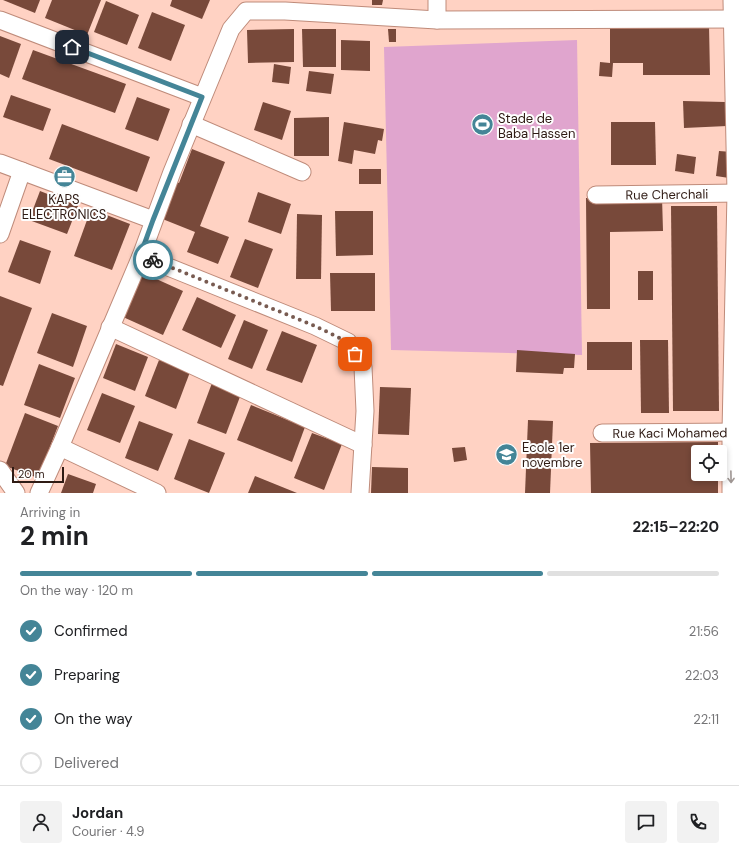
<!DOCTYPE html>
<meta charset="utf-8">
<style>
body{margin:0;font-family:"DM Sans",sans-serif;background:#f2f2f2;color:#202124;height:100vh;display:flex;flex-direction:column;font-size:15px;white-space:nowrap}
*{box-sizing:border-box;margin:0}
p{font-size:13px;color:#757577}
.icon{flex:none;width:22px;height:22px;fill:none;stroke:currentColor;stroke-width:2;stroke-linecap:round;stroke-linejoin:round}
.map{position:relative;height:493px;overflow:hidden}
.panel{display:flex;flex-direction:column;background:#fff;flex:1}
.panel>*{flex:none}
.controls{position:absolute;left:691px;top:445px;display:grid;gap:8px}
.controls a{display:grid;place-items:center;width:36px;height:36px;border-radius:4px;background:#fff;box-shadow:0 2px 6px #0003;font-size:20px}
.scale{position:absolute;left:12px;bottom:10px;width:52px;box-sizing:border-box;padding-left:4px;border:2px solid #2f1b14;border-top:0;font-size:11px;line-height:14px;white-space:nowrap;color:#2f1b14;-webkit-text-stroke:3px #fefefe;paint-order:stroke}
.pin{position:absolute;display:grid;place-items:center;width:34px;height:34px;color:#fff;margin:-17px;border-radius:8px;box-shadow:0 2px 6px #0006}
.courier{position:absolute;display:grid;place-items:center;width:40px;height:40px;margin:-20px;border:3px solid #448597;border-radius:50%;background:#fff;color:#222;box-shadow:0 1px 5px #0007}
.summary em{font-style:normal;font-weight:700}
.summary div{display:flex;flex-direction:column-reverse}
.summary{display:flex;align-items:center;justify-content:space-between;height:68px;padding:0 20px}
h1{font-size:26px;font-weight:700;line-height:30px}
.bar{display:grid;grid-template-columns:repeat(4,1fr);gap:6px 4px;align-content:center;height:48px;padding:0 20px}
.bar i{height:5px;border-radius:3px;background:#e0e0e0}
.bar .current{background:#448597}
.bar p{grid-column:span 4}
.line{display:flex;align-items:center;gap:10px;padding:0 20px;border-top:1px solid #e0e0e0}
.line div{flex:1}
.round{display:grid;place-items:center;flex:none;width:42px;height:42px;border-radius:4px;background:#f2f2f2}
ol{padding:0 20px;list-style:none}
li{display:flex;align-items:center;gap:12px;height:44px}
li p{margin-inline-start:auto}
li .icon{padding:4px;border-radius:50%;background:#448597;color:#fff;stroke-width:4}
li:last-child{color:#757577}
li i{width:22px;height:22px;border:2px solid #e0e0e0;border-radius:50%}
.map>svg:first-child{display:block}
.green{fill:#e0a5ce}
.building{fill:#78493a}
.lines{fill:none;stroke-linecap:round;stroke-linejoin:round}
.minor-casing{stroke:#bf8b7a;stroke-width:19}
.minor{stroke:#fff;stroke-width:17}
.oneway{stroke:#a19895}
.done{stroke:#785b51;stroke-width:4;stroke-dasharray:0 7.2}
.route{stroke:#448597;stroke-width:5}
.labels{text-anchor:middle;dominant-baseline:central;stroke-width:4;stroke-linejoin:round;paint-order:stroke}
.poi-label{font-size:13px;fill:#2f1b14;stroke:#fefefe;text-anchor:start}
.street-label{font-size:13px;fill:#2f1b14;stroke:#fefefe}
</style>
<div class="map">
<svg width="739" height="493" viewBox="0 0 739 493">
<rect width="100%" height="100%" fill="#ffd2c3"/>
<!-- green -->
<polygon class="green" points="577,40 582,355 391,350 384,47"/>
<!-- building -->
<g class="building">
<polygon points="3,0 40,0 35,13"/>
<polygon points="52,0 101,0 87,35 45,18"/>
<polygon points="172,0 210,0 202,19 170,6"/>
<polygon points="372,0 383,0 382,5 372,5"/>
<polygon points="106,1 139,15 127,45 94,32"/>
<polygon points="152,12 185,25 171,61 138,48"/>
<polygon points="709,25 710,75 643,75 643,63 613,63 612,77 599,76 600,62 610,63 610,27"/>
<polygon points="294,29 294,62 248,63 247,30"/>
<polygon points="302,29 336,29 336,67 303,67"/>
<polygon points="388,29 396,29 396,42 389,42"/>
<polygon points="0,36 21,44 9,78 0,74"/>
<polygon points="341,40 370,41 370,71 341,70"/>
<polygon points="33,50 126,84 115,113 22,79"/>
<polygon points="274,64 291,67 289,84 272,82"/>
<polygon points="309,71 334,74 331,94 306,91"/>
<polygon points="11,95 51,109 43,131 3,117"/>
<polygon points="137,97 170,109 158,141 125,129"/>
<polygon points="683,101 725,102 727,126 684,128"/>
<polygon points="263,102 291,111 282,140 254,130"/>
<polygon points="329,117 329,156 294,156 294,118"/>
<polygon points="344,122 384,129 382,141 378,140 375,154 354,150 352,164 338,161"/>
<polygon points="611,122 655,122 656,165 611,165"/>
<polygon points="62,124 150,157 137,192 49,159"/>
<polygon points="192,149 225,162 200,226 229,237 218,264 187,252 195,232 160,218 175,181 179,183"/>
<polygon points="719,151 732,152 729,178 716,176"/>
<polygon points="677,154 696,157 694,174 675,171"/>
<rect x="359" y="169" width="22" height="15"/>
<polygon points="40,191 78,206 67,234 29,220"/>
<polygon points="258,192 291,204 281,234 248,222"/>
<polygon points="662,197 663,231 610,232 610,309 587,309 586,198"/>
<polygon points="671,206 717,206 719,411 673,411"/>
<polygon points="91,209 130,224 112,270 74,256"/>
<polygon points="335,211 373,211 373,255 336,256"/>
<polygon points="297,214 322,215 321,279 296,279"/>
<polygon points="245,239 273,249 258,288 230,277"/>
<polygon points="20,240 51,251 40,284 8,272"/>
<rect x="638" y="271" width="15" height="29"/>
<polygon points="143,273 183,291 163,335 123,317"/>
<polygon points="330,273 375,273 375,311 331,311"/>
<polygon points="0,296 32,308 3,386 0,385"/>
<polygon points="197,297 236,315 221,348 182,330"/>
<polygon points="52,313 87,326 73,367 37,353"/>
<polygon points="244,320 268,330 252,369 228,359"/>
<polygon points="282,331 317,345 302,383 266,370"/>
<polygon points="640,340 668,340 669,413 641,413"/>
<rect x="587" y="342" width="45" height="28"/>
<polygon points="116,344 148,357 135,391 103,378"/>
<polygon points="517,350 575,354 574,368 564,368 563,374 516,372"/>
<polygon points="159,360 190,372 176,409 145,396"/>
<polygon points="39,364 75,378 60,418 24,405"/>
<polygon points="212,383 241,394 226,434 197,423"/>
<polygon points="380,387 411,388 409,435 378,434"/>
<polygon points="102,393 135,406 120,443 87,430"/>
<polygon points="251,405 305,427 292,462 237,440"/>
<polygon points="25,413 58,426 38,478 5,466"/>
<polygon points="528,420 553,421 550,493 525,493"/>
<polygon points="139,421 173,434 158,471 125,458"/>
<polygon points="312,433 342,444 324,490 294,478"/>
<polygon points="189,439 225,453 209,493 174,479"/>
<polygon points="718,442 718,452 698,452 698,474 718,474 718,493 591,493 590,443"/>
<polygon points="465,447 467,460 454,462 452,448"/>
<polygon points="372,467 408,468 408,493 371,493"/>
<polygon points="68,474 96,484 93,493 61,493"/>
<polygon points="255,476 297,493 248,493"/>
</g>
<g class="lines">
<defs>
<g id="minor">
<polyline points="437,0 437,20"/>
<polyline points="0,20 202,97"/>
<polyline points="191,124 302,172"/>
<polyline points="0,163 153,220"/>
<path id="s1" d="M596 195 739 193"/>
<polyline points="0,234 22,171"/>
<polyline points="141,256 315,326 348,342 363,367 365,411 360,493"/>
<polyline points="110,327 363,445"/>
<path id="s2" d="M602 433 739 432"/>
<polyline points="60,447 157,493"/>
<polyline points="0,470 16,493"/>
<polyline points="39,493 60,447 141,256 172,172 231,29 246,11 285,11 437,20 739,19"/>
<polyline points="731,493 731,432 736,193 732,0"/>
</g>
</defs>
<!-- minor casing -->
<use href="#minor" class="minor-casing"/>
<!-- minor -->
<use href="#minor" class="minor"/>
</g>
<!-- one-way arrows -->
<defs><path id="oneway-shaft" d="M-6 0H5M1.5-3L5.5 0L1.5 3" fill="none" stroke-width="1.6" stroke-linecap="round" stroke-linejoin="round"/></defs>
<use class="oneway" href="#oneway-shaft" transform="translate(731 477) rotate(89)"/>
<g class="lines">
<!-- done -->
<polyline class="done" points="153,260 315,326 348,342 355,354"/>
<!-- route -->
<polyline class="route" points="72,47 202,97 153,220 140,256 153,260"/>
</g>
<!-- icons -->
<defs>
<symbol id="stadium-disc" viewBox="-11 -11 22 22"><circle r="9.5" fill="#448597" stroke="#fefefe"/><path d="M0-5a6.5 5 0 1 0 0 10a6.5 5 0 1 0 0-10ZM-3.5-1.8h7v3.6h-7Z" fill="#fff"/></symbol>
<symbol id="office-disc" viewBox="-11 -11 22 22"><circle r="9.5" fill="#448597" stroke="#fefefe"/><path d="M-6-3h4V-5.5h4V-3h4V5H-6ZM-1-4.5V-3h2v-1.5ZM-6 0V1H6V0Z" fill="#fff"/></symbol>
<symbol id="school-disc" viewBox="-11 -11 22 22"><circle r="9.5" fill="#448597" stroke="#fefefe"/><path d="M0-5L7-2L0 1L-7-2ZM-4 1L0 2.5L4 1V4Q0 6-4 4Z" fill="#fff"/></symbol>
</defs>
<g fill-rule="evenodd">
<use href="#stadium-disc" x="470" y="112" width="25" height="25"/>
<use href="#office-disc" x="52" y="164" width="25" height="25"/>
<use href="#school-disc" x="494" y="442" width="25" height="25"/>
</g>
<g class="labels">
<!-- poi labels -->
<g class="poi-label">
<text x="498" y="118">Stade de<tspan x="498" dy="15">Baba Hassen</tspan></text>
<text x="64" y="199" text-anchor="middle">KAPS<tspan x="64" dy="15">ELECTRONICS</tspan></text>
<text x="522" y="447">Ecole 1er<tspan x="522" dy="15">novembre</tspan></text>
</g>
<!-- street labels -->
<g class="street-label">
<text stroke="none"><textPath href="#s1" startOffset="71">Rue Cherchali</textPath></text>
<text stroke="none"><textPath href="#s2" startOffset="68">Rue Kaci Mohamed</textPath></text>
</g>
</g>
</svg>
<div class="controls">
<a><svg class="icon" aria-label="locate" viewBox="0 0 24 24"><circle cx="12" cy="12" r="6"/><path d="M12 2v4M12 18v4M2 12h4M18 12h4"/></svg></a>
</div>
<div class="scale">20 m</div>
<div class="pin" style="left:355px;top:354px;background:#ea580c"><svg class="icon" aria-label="bag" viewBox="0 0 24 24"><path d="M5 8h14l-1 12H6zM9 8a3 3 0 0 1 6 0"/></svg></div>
<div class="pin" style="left:72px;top:47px;background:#1f2937"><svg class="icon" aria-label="home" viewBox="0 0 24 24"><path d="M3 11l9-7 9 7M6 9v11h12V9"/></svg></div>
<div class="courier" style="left:153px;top:260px"><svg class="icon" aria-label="bike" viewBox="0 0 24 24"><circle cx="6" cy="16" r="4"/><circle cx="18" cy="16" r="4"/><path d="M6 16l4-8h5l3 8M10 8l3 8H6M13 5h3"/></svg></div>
</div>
<section class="panel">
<div class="summary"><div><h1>2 min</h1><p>Arriving in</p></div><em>22:15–22:20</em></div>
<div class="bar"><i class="current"></i><i class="current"></i><i class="current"></i><i></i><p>On the way · 120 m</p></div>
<ol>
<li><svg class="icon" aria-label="check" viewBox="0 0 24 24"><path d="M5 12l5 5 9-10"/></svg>Confirmed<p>21:56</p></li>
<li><svg class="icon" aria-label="check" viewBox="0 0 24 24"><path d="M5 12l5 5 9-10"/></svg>Preparing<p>22:03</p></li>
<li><svg class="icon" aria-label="check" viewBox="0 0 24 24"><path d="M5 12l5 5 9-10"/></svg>On the way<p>22:11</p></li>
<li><i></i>Delivered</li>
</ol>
<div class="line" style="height:72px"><a class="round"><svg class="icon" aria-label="person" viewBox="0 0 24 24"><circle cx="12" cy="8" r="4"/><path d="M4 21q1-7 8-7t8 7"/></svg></a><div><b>Jordan</b><p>Courier · 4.9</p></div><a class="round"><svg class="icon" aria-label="chat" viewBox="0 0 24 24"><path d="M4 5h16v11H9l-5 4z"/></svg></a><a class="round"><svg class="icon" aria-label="phone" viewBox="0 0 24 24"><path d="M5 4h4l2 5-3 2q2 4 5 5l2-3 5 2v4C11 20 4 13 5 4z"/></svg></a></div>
</section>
